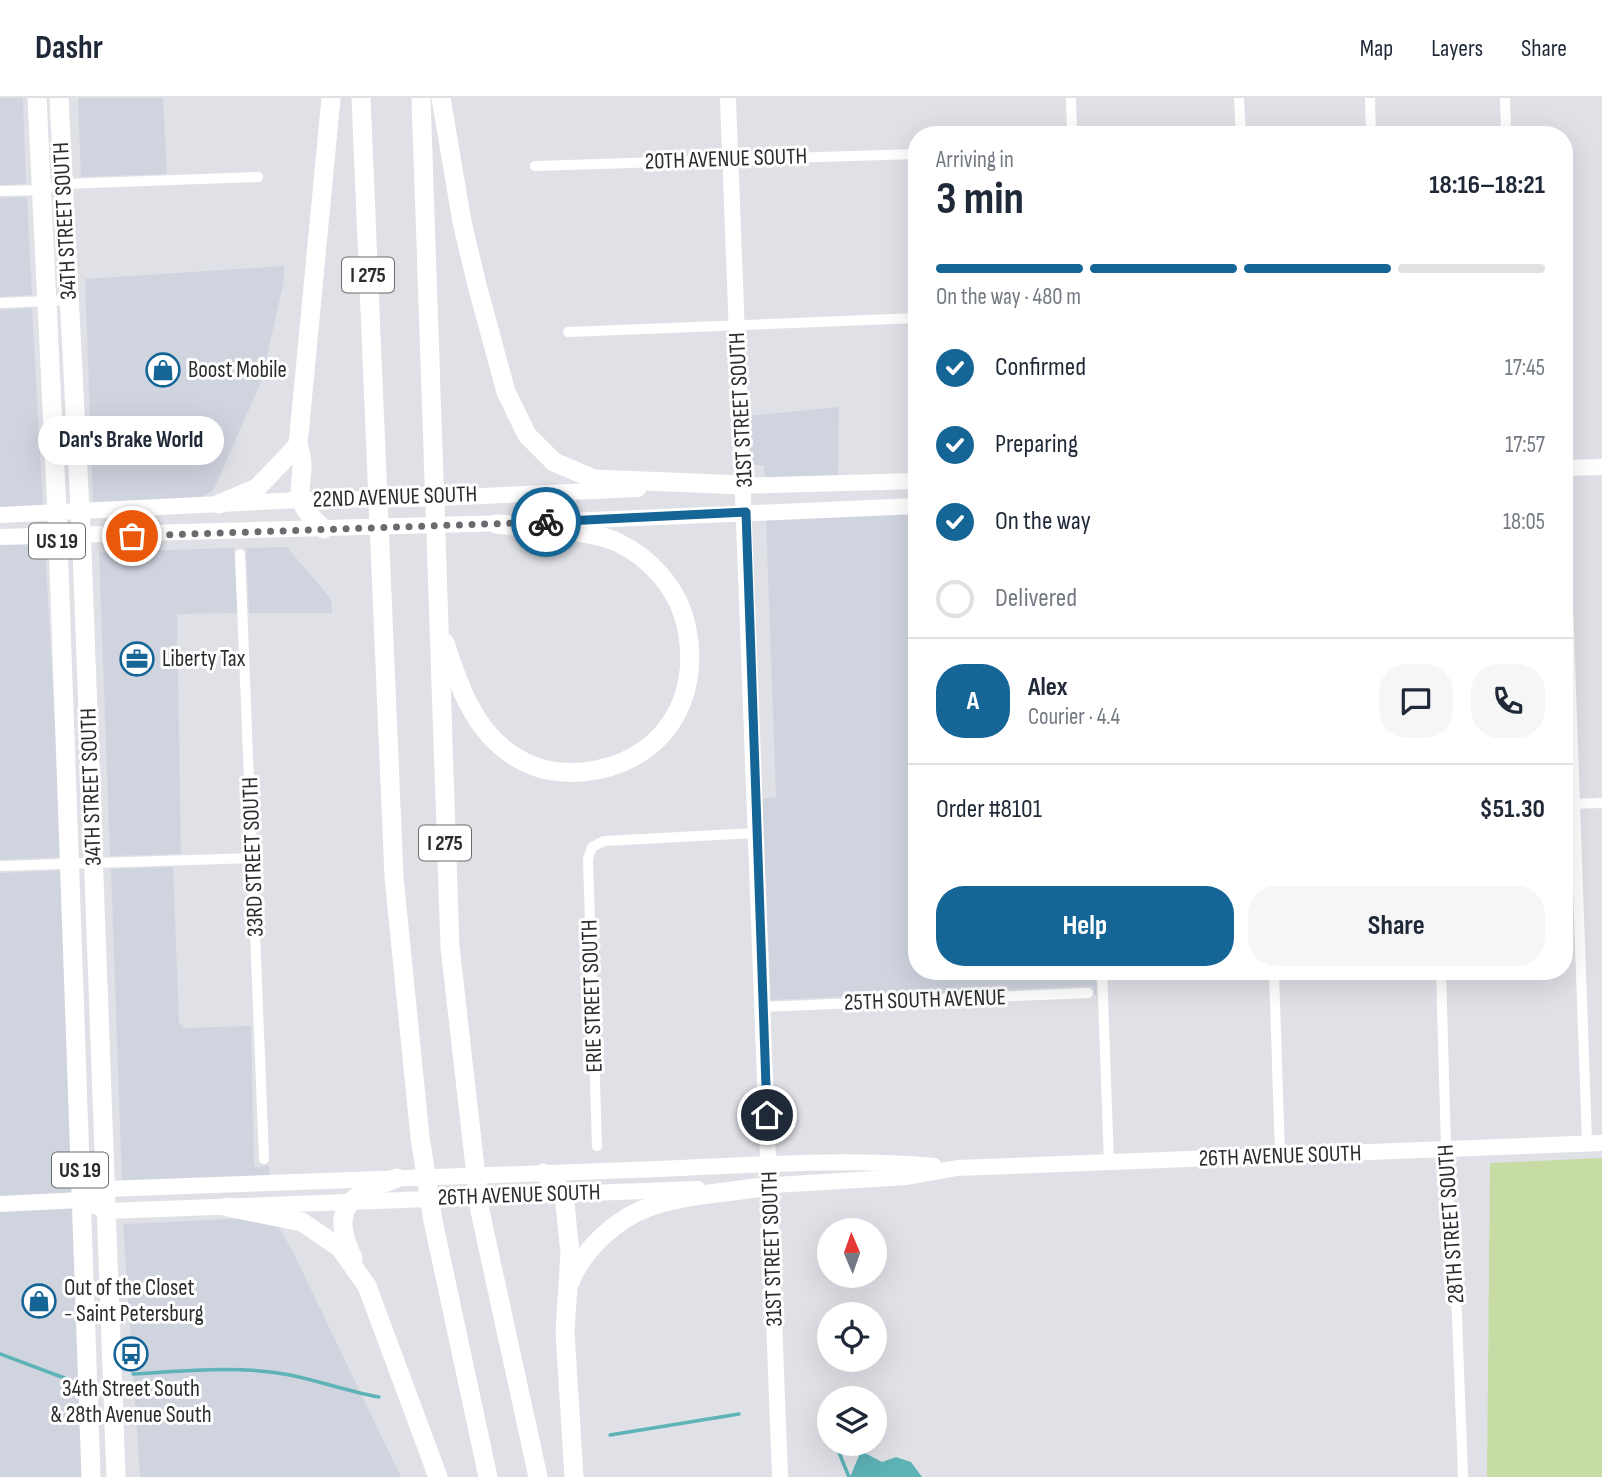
<!DOCTYPE html>
<meta charset="utf-8">
<style>
body{margin:0;font-family:"Sofia Sans Condensed",sans-serif;background:#f6f6f7;color:#1f2937;height:100vh;display:flex;flex-direction:column;font-size:26px;white-space:nowrap}
*{box-sizing:border-box;margin:0}
p{font-size:23px;color:#747a83}
.icon{flex:none;width:38px;height:38px;fill:none;stroke:currentColor;stroke-width:2;stroke-linecap:round;stroke-linejoin:round}
.map{position:relative;flex:1;overflow:hidden}
.panel{position:absolute;left:908px;top:28px;width:665px;height:854px;display:flex;flex-direction:column;background:#fff;border-radius:28px;box-shadow:0 7px 28px #0002}
.panel>*{flex:none}
.needle{width:46px;rotate:358deg}
.tools{position:absolute;left:817px;top:1120px;display:grid;gap:14px}
.tools a{display:grid;place-items:center;width:70px;height:70px;border-radius:50%;background:#fff;box-shadow:0 7px 28px #0002;font-size:35px}
.pin{position:absolute;display:grid;place-items:center;width:60px;height:60px;color:#fff;margin:-30px;border:4px solid #fff;border-radius:50%;box-shadow:0 2px 7px #0007}
.courier{position:absolute;display:grid;place-items:center;width:70px;height:70px;margin:-35px;border:5px solid #156597;border-radius:50%;background:#fff;color:#222;box-shadow:0 2px 9px #0007}
.bubble{position:absolute;height:49px;border-radius:24px;background:#fff;box-shadow:0 7px 28px #0002;font-size:23px;font-weight:700;line-height:49px;text-align:center}
.head em{font-style:normal;font-weight:700}
.head div{display:flex;flex-direction:column-reverse}
.head{display:flex;align-items:center;justify-content:space-between;height:119px;padding:0 28px}
h1{font-size:46px;font-weight:700;line-height:52px}
.bar{display:grid;grid-template-columns:repeat(4,1fr);gap:10px 7px;align-content:center;height:84px;padding:0 28px}
.bar i{height:9px;border-radius:5px;background:#e0e1e3}
.bar .selected{background:#156597}
.bar p{grid-column:span 4}
.line{display:flex;align-items:center;gap:18px;padding:0 28px;border-top:2px solid #e0e1e3}
.line div{flex:1}
.round{display:grid;place-items:center;flex:none;width:74px;height:74px;border-radius:28px;background:#f6f6f7}
ol{padding:0 28px;list-style:none}
li{display:flex;align-items:center;gap:21px;height:77px}
li p{margin-inline-start:auto}
li .icon{padding:7px;border-radius:50%;background:#156597;color:#fff;stroke-width:4}
li:last-child{color:#747a83}
li i{width:38px;height:38px;border:4px solid #e0e1e3;border-radius:50%}
.primary-button{display:flex;gap:14px;margin-top:auto;padding:14px 28px}
.primary-button a{flex:1;height:80px;border-radius:28px;background:#156597;color:#fff;font-size:28px;font-weight:700;line-height:80px;text-align:center}
.primary-button a+a{background:#f6f6f7;color:#1f2937}
header{display:flex;align-items:center;gap:42px;box-sizing:border-box;height:98px;padding:0 35px;background:#fff;border-bottom:2px solid #e0e1e3}
header strong{font-size:33px}
nav{display:flex;gap:38px;margin-inline-start:auto;font-size:24px}
.map>svg:first-child{display:block}
.built{fill:#d0d4df}
.green{fill:#c6dca4}
.water{fill:#5db3b6}
.lines{fill:none;stroke-linecap:round;stroke-linejoin:round}
.stream{stroke:#5db3b6;stroke-width:3.5}
.street{stroke:#fff;stroke-width:10}
.secondary{stroke:#fff;stroke-width:16}
.highway{stroke:#fff;stroke-width:19}
.done{stroke:#6a6b6f;stroke-width:7;stroke-dasharray:0 12.6}
.route{stroke:#156597;stroke-width:9}
.labels{text-anchor:middle;dominant-baseline:central;stroke-width:6;stroke-linejoin:round;paint-order:stroke}
.shield{fill:#fff;stroke:#6b6b6d;stroke-width:2}
.shield-label{font-size:21px;font-weight:bold;fill:#2b2c2e}
.street-label{font-size:23px;fill:#2b2c2e;stroke:#fff}
.poi-label{font-size:23px;fill:#2b2c2e;stroke:#fff;text-anchor:start}
</style>
<header>
<strong>Dashr</strong>
<nav><a>Map</a><a>Layers</a><a>Share</a></nav>
</header>
<div class="map">
<svg width="1602" height="1379" viewBox="0 0 1602 1379">
<rect width="100%" height="100%" fill="#e0e1e7"/>
<!-- built -->
<g class="built">
<polygon points="0,0 23,0 26,86 0,87"/>
<polygon points="78,0 163,0 167,76 81,79"/>
<polygon points="27,99 32,197 0,199 0,100"/>
<polygon points="284,168 284,181 262,282 213,393 201,399 93,404 85,181"/>
<polygon points="32,210 43,407 0,410 0,212"/>
<polygon points="839,309 838,378 765,380 764,367 749,367 747,318"/>
<polygon points="917,414 917,873 1096,873 1097,897 1094,897 1093,888 771,902 761,701 776,699 766,420"/>
<polygon points="45,445 62,759 0,762 0,446"/>
<polygon points="287,449 331,501 332,515 249,515 246,450"/>
<polygon points="234,450 238,515 177,516 181,756 110,758 99,454"/>
<polygon points="173,769 179,925 184,930 251,928 254,1069 269,1068 270,1078 122,1084 111,771"/>
<polygon points="62,772 75,1096 0,1099 0,775"/>
<polygon points="75,1109 83,1379 0,1379 0,1112"/>
<polygon points="254,1120 276,1124 294,1156 401,1379 140,1379 123,1126"/>
</g>
<!-- green -->
<polygon class="green" points="1602,1060 1602,1379 1487,1379 1490,1065"/>
<!-- water -->
<polygon class="water" points="861,1353 882,1364 896,1359 911,1364 922,1379 850,1379"/>
<g class="lines">
<!-- stream -->
<g class="stream">
<polyline points="0,1256 67,1281"/>
<path d="M133 1276C185 1273 238 1267 290 1277 320 1283 349 1294 379 1299"/>
<polyline points="610,1337 739,1316"/>
<polyline points="838,1352 849,1379"/>
</g>
<!-- street -->
<g class="street">
<polyline points="1071,0 1072,37"/>
<polyline points="1239,0 1241,37"/>
<polyline points="1370,0 1371,37"/>
<polyline points="1505,0 1506,37"/>
<polyline points="535,68 917,56"/>
<polyline points="0,93 41,92 63,86 258,79"/>
<polyline points="0,205 68,202"/>
<polyline points="568,234 917,220"/>
<polyline points="1564,394 1587,1046"/>
<polyline points="240,456 264,1061"/>
<polyline points="1564,706 1602,705"/>
<polyline points="0,768 254,760"/>
<polyline points="1102,873 1109,1064"/>
<polyline points="1274,873 1280,1058"/>
<polyline points="1441,873 1447,1085 1457,1217 1463,1379"/>
<polyline points="763,909 1088,895"/>
<polyline points="597,1048 588,761 592,749 604,743 756,735"/>
</g>
<!-- secondary -->
<g class="secondary">
<polyline points="728,0 780,1379"/>
<polyline points="1564,370 1602,369"/>
<polyline points="734,388 917,383"/>
<polyline points="0,417 299,402 412,401 638,391"/>
<polyline points="545,424 917,408"/>
<polyline points="0,439 508,425"/>
<polyline points="759,1088 907,1079 957,1070 1602,1045"/>
<polyline points="81,1102 107,1113 698,1091"/>
<path d="M0 1106 81 1102 105 1091C281 1084 456 1077 631 1072 731 1069 834 1059 934 1068"/>
</g>
<!-- highway -->
<g class="highway">
<polyline points="37,0 57,412 91,1379"/>
<polyline points="59,0 82,451 116,1379"/>
<polyline points="361,0 394,779 420,1039 433,1123 488,1379"/>
<polyline points="421,0 450,849 480,1113 538,1379"/>
<polyline points="441,0 462,124 477,187 506,294 527,337 554,364 594,381 744,387"/>
<polyline points="219,406 257,390 298,347"/>
<path d="M324 431C281 395 312 387 298 347L331 0"/>
<path d="M445 545C458 585 472 628 508 654 531 671 554 676 583 674 661 666 703 603 686 527 678 491 651 460 617 444 589 431 529 430 496 426"/>
<polyline points="543,1075 554,1082 564,1096 570,1155 565,1234 574,1379"/>
<polyline points="227,1109 302,1124 340,1150 367,1188 438,1379"/>
<path d="M353 1160C328 1108 351 1097 397 1080"/>
<path d="M570 1184C583 1151 618 1119 652 1108 688 1096 732 1094 770 1088"/>
</g>
</g>
<g class="lines">
<!-- done -->
<polyline class="done" points="132,438 546,424"/>
<!-- route -->
<polyline class="route" points="546,424 746,414 767,1017"/>
</g>
<!-- icons -->
<defs>
<symbol id="shop-ring" viewBox="-11 -11 22 22"><circle r="9.5" fill="#fff" stroke="#156597" stroke-width="1.5"/><path d="M-5-2.5h2.3a2.7 3.5 0 0 1 5.4 0H5L5.5 6h-11ZM-1.5-2.5h3a1.5 2.3 0 0 0-3 0Z" fill="#156597"/></symbol>
<symbol id="office-ring" viewBox="-11 -11 22 22"><circle r="9.5" fill="#fff" stroke="#156597" stroke-width="1.5"/><path d="M-6-3h4V-5.5h4V-3h4V5H-6ZM-1-4.5V-3h2v-1.5ZM-6 0V1H6V0Z" fill="#156597"/></symbol>
<symbol id="bus-ring" viewBox="-11 -11 22 22"><circle r="9.5" fill="#fff" stroke="#156597" stroke-width="1.5"/><path d="M-5-6H5V4H4V6H2V4H-2V6H-4V4H-5ZM-3.5-4V0h7V-4ZM-3.5 1.2v1.5H-2V1.2ZM2 1.2v1.5H3.5V1.2Z" fill="#156597"/></symbol>
</defs>
<g fill-rule="evenodd">
<use href="#shop-ring" x="144" y="253" width="38" height="38"/>
<use href="#office-ring" x="118" y="542" width="38" height="38"/>
<use href="#shop-ring" x="20" y="1184" width="38" height="38"/>
<use href="#bus-ring" x="112" y="1237" width="38" height="38"/>
</g>
<g class="labels">
<!-- shield labels -->
<g class="shield">
<rect x="342" y="159.5" width="52" height="35" rx="5"/>
<rect x="29" y="425.5" width="56" height="35" rx="5"/>
<rect x="419" y="727.5" width="52" height="35" rx="5"/>
<rect x="52" y="1054.5" width="56" height="35" rx="5"/>
</g>
<g class="shield-label">
<text x="368" y="177">I 275</text>
<text x="57" y="443">US 19</text>
<text x="445" y="745">I 275</text>
<text x="80" y="1072">US 19</text>
</g>
<!-- street labels -->
<g class="street-label">
<text transform="translate(726 61) rotate(-2)">20TH AVENUE SOUTH</text>
<text transform="translate(65 123) rotate(-93)">34TH STREET SOUTH</text>
<text transform="translate(741 312) rotate(-93)">31ST STREET SOUTH</text>
<text transform="translate(395 399) rotate(-2)">22ND AVENUE SOUTH</text>
<text transform="translate(91 689) rotate(-92)">34TH STREET SOUTH</text>
<text transform="translate(253 759) rotate(-92)">33RD STREET SOUTH</text>
<text transform="translate(592 898) rotate(-92)">ERIE STREET SOUTH</text>
<text transform="translate(925 902) rotate(-2)">25TH SOUTH AVENUE</text>
<text transform="translate(1280 1058) rotate(-2)">26TH AVENUE SOUTH</text>
<text transform="translate(519 1097) rotate(-2)">26TH AVENUE SOUTH</text>
<text transform="translate(1451 1126) rotate(-94)">28TH STREET SOUTH</text>
<text transform="translate(772 1151) rotate(-92)">31ST STREET SOUTH</text>
</g>
<!-- poi labels -->
<g class="poi-label">
<text x="188" y="272">Boost Mobile</text>
<text x="162" y="561">Liberty Tax</text>
<text x="64" y="1190">Out of the Closet<tspan x="64" dy="26">- Saint Petersburg</tspan></text>
<text x="131" y="1291" text-anchor="middle">34th Street South<tspan x="131" dy="26">&amp; 28th Avenue South</tspan></text>
</g>
</g>
</svg>
<div class="tools">
<a><svg class="needle" viewBox="-14 -14 28 28"><path d="M0-13l5 13h-10z" fill="#e53935"/><path d="M0 13l5-13h-10z" fill="#747a83"/></svg></a>
<a><svg class="icon" aria-label="locate" viewBox="0 0 24 24"><circle cx="12" cy="12" r="6"/><path d="M12 2v4M12 18v4M2 12h4M18 12h4"/></svg></a>
<a><svg class="icon" aria-label="layers" viewBox="0 0 24 24"><path d="M12 4l9 5-9 5-9-5zM3 14l9 5 9-5"/></svg></a>
</div>
<div class="pin" style="left:132px;top:438px;background:#ea580c"><svg class="icon" aria-label="bag" viewBox="0 0 24 24"><path d="M5 8h14l-1 12H6zM9 8a3 3 0 0 1 6 0"/></svg></div>
<div class="pin" style="left:767px;top:1017px;background:#1f2937"><svg class="icon" aria-label="home" viewBox="0 0 24 24"><path d="M3 11l9-7 9 7M6 9v11h12V9"/></svg></div>
<div class="courier" style="left:546px;top:424px"><svg class="icon" aria-label="bike" viewBox="0 0 24 24"><circle cx="6" cy="16" r="4"/><circle cx="18" cy="16" r="4"/><path d="M6 16l4-8h5l3 8M10 8l3 8H6M13 5h3"/></svg></div>
<div class="bubble" style="left:38px;top:318px;width:186px">Dan's Brake World</div>
<section class="panel">
<div class="head"><div><h1>3 min</h1><p>Arriving in</p></div><em>18:16–18:21</em></div>
<div class="bar"><i class="selected"></i><i class="selected"></i><i class="selected"></i><i></i><p>On the way · 480 m</p></div>
<ol>
<li><svg class="icon" aria-label="check" viewBox="0 0 24 24"><path d="M5 12l5 5 9-10"/></svg>Confirmed<p>17:45</p></li>
<li><svg class="icon" aria-label="check" viewBox="0 0 24 24"><path d="M5 12l5 5 9-10"/></svg>Preparing<p>17:57</p></li>
<li><svg class="icon" aria-label="check" viewBox="0 0 24 24"><path d="M5 12l5 5 9-10"/></svg>On the way<p>18:05</p></li>
<li><i></i>Delivered</li>
</ol>
<div class="line" style="height:126px"><b class="round" style="background:#156597;color:#fff">A</b><div><b>Alex</b><p>Courier · 4.4</p></div><a class="round"><svg class="icon" aria-label="chat" viewBox="0 0 24 24"><path d="M4 5h16v11H9l-5 4z"/></svg></a><a class="round"><svg class="icon" aria-label="phone" viewBox="0 0 24 24"><path d="M5 4h4l2 5-3 2q2 4 5 5l2-3 5 2v4C11 20 4 13 5 4z"/></svg></a></div>
<div class="line" style="height:91px"><div>Order #8101</div><b>$51.30</b></div>
<div class="primary-button"><a>Help</a><a>Share</a></div>
</section>
</div>
